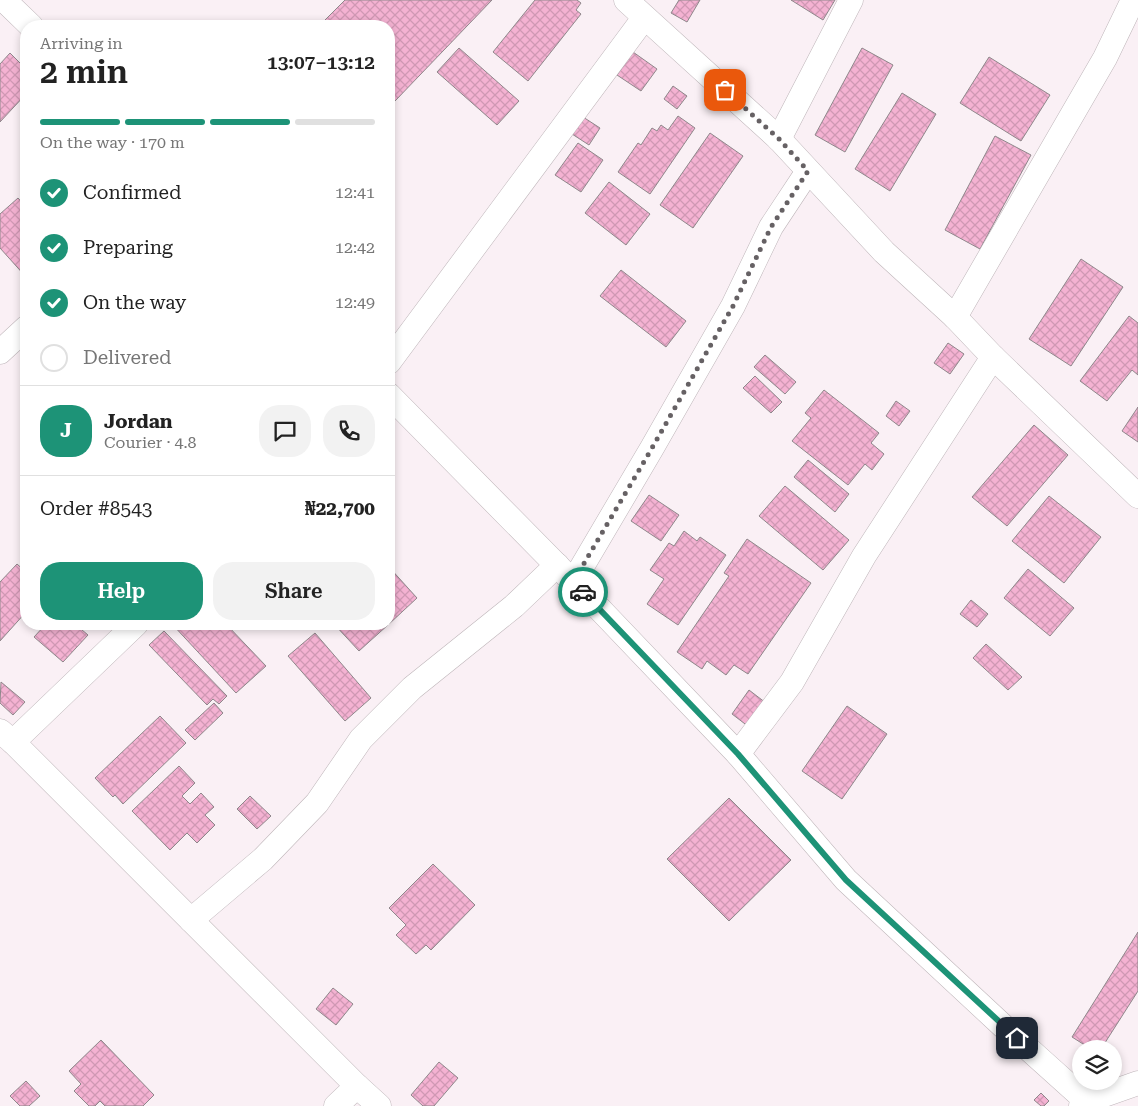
<!DOCTYPE html>
<meta charset="utf-8">
<style>
body{margin:0;font-family:"Roboto Serif",serif;background:#f2f2f2;color:#222;height:100vh;display:flex;flex-direction:column;font-size:19px;white-space:nowrap}
*{box-sizing:border-box;margin:0}
p{font-size:16px;color:#767676}
.icon{flex:none;width:28px;height:28px;fill:none;stroke:currentColor;stroke-width:2;stroke-linecap:round;stroke-linejoin:round}
.map{position:relative;flex:1;overflow:hidden}
.details{position:absolute;left:20px;top:20px;width:375px;height:610px;display:flex;flex-direction:column;background:#fff;border-radius:20px;box-shadow:0 2px 8px #0003}
.details>*{flex:none}
.fabs{position:absolute;left:1072px;top:1040px;display:grid;gap:10px}
.fabs a{display:grid;place-items:center;width:50px;height:50px;border-radius:50%;background:#fff;box-shadow:0 2px 8px #0003;font-size:25px}
.pin{position:absolute;display:grid;place-items:center;width:42px;height:42px;color:#fff;margin:-21px;border-radius:10px;box-shadow:0 2px 8px #0006}
.courier{position:absolute;display:grid;place-items:center;width:50px;height:50px;margin:-25px;border:4px solid #1d9377;border-radius:50%;background:#fff;color:#222;box-shadow:0 1px 6px #0007}
.overview em{font-style:normal;font-weight:600}
.overview div{display:flex;flex-direction:column-reverse}
.overview{display:flex;align-items:center;justify-content:space-between;height:85px;padding:0 20px}
h1{font-size:32px;font-weight:600;line-height:38px}
.bar{display:grid;grid-template-columns:repeat(4,1fr);gap:8px 5px;align-content:center;height:60px;padding:0 20px}
.bar i{height:6px;border-radius:4px;background:#e0e0e0}
.bar .current{background:#1d9377}
.bar p{grid-column:span 4}
.line{display:flex;align-items:center;gap:12px;padding:0 20px;border-top:1px solid #e0e0e0}
.line div{flex:1}
.round{display:grid;place-items:center;flex:none;width:52px;height:52px;border-radius:20px;background:#f2f2f2}
ol{padding:0 20px;list-style:none}
li{display:flex;align-items:center;gap:15px;height:55px}
li p{margin-inline-start:auto}
li .icon{padding:5px;border-radius:50%;background:#1d9377;color:#fff;stroke-width:4}
li:last-child{color:#767676}
li i{width:28px;height:28px;border:2px solid #e0e0e0;border-radius:50%}
.button{display:flex;gap:10px;margin-top:auto;padding:10px 20px}
.button a{flex:1;height:58px;border-radius:20px;background:#1d9377;color:#fff;font-size:20px;font-weight:600;line-height:58px;text-align:center}
.button a+a{background:#f2f2f2;color:#222}
.map>svg:first-child{display:block}
.building{fill:url(#building-cross-hatch);stroke:#8f878b}
.lines{fill:none;stroke-linecap:round;stroke-linejoin:round}
.minor-casing{stroke:#beb5b9;stroke-width:25}
.minor{stroke:#fff;stroke-width:24}
.done{stroke:#666164;stroke-width:5;stroke-dasharray:0 9}
.route{stroke:#1d9377;stroke-width:6}
</style>
<div class="map">
<svg width="1138" height="1106" viewBox="0 0 1138 1106">
<defs>
<pattern id="building-cross-hatch" width="8" height="8" patternUnits="userSpaceOnUse" patternTransform="scale(1.25)"><rect width="8" height="8" fill="#f4b2d2"/><path d="M0 0l8 8M0 8l8-8" fill="none" stroke="#d098b4"/></pattern>
</defs>
<rect width="100%" height="100%" fill="#faf0f5"/>
<!-- building -->
<g class="building">
<polygon points="345,0 492,0 395,101 389,96 389,26 319,26"/>
<polygon points="535,0 577,0 581,3 576,10 581,14 528,81 493,52"/>
<polygon points="679,0 700,0 687,22 671,13"/>
<polygon points="791,0 835,0 823,20"/>
<polygon points="459,48 519,101 497,125 437,72"/>
<polygon points="862,48 893,65 845,152 815,135"/>
<polygon points="633,52 657,69 641,91 617,75"/>
<polygon points="10,53 26,69 26,94 0,122 0,64"/>
<polygon points="989,57 1050,95 1021,141 960,103"/>
<polygon points="673,86 687,96 677,109 664,99"/>
<polygon points="902,93 936,114 890,191 855,169"/>
<polygon points="678,116 695,128 650,194 618,172 638,143 641,145 652,128 657,131 661,125 668,130"/>
<polygon points="583,117 600,128 589,145 572,134"/>
<polygon points="710,133 743,156 693,228 660,205"/>
<polygon points="995,136 1031,155 980,249 945,230"/>
<polygon points="578,143 603,160 581,192 555,175"/>
<polygon points="609,182 650,214 626,245 585,213"/>
<polygon points="18,198 26,207 26,277 0,248 0,214"/>
<polygon points="1081,259 1123,287 1071,366 1029,339"/>
<polygon points="621,270 686,321 666,347 600,296"/>
<polygon points="1129,316 1138,323 1138,375 1132,370 1107,401 1080,381"/>
<polygon points="948,343 964,354 950,374 934,363"/>
<polygon points="765,355 796,382 785,394 754,367"/>
<polygon points="755,376 782,402 771,413 743,388"/>
<polygon points="824,390 879,433 871,443 884,454 872,470 865,464 848,485 792,441 811,418 805,413"/>
<polygon points="896,401 910,411 899,426 886,416"/>
<polygon points="1138,407 1138,442 1122,431"/>
<polygon points="1034,425 1068,455 1007,526 972,497"/>
<polygon points="808,460 849,494 835,512 794,477"/>
<polygon points="785,486 849,540 823,570 759,516"/>
<polygon points="649,495 679,515 661,541 631,521"/>
<polygon points="1049,496 1101,537 1064,583 1012,541"/>
<polygon points="684,531 697,541 700,537 726,555 678,625 647,604 664,579 650,570 669,543 674,546"/>
<polygon points="747,539 811,583 748,674 734,665 726,675 707,661 702,669 677,652 729,576 724,573"/>
<polygon points="17,564 26,572 26,612 0,641 0,582"/>
<polygon points="389,567 417,598 389,624"/>
<polygon points="1028,569 1074,608 1050,636 1004,598"/>
<polygon points="971,600 988,614 977,627 960,614"/>
<polygon points="46,624 75,624 88,635 63,662 34,637"/>
<polygon points="172,624 226,624 266,666 236,693"/>
<polygon points="334,624 389,624 359,651"/>
<polygon points="164,631 227,696 219,704 213,699 207,705 149,645"/>
<polygon points="315,633 371,698 345,721 288,656"/>
<polygon points="986,644 1022,677 1008,690 973,658"/>
<polygon points="1,682 25,702 13,715 0,703"/>
<polygon points="749,690 766,703 749,727 732,714"/>
<polygon points="214,703 223,713 195,740 185,730"/>
<polygon points="847,706 887,734 842,799 802,771"/>
<polygon points="160,716 186,743 123,804 115,795 113,797 95,778"/>
<polygon points="179,766 195,783 182,796 190,804 201,793 214,807 205,815 215,825 197,843 187,833 170,850 132,811"/>
<polygon points="250,796 271,816 257,829 237,809"/>
<polygon points="729,798 791,860 729,921 667,859"/>
<polygon points="433,864 475,905 431,950 426,945 416,954 396,935 406,925 389,908"/>
<polygon points="1138,932 1138,991 1101,1049 1091,1049 1072,1037"/>
<polygon points="333,988 353,1004 336,1025 316,1009"/>
<polygon points="101,1040 154,1095 143,1106 105,1106 100,1101 95,1106 89,1106 74,1091 81,1084 69,1071"/>
<polygon points="439,1062 458,1078 434,1106 423,1106 411,1095"/>
<polygon points="26,1081 40,1096 29,1106 20,1106 10,1096"/>
<polygon points="1041,1093 1049,1101 1044,1106 1041,1106 1034,1100"/>
</g>
<g class="lines">
<defs>
<g id="minor">
<polyline points="4,0 31,26"/>
<polyline points="626,0 779,139 884,252 955,317 993,357 1138,496"/>
<polyline points="779,139 851,0"/>
<polyline points="955,317 1105,58 1133,0"/>
<polyline points="0,352 26,328"/>
<polyline points="389,362 644,18"/>
<polyline points="389,395 593,602 738,754 846,880 1003,1026 1092,1106"/>
<polyline points="573,582 652,448 733,306 771,227 808,171"/>
<polyline points="0,731 13,742 357,1086 379,1106"/>
<polyline points="13,742 136,624"/>
<polyline points="738,754 792,682 864,556 993,357"/>
<polyline points="191,920 263,859 317,803 361,739 412,688 514,606 557,565"/>
<polyline points="336,1106 357,1086"/>
<polyline points="1081,1106 1087,1101 1138,1083"/>
</g>
</defs>
<!-- minor casing -->
<use href="#minor" class="minor-casing"/>
<!-- minor -->
<use href="#minor" class="minor"/>
</g>
<g class="lines">
<!-- done -->
<polyline class="done" points="583,592 573,582 652,448 733,306 771,227 808,171 779,139 725,90"/>
<!-- route -->
<polyline class="route" points="583,592 738,754 846,880 1017,1038"/>
</g>
</svg>
<div class="fabs">
<a><svg class="icon" aria-label="layers" viewBox="0 0 24 24"><path d="M12 4l9 5-9 5-9-5zM3 14l9 5 9-5"/></svg></a>
</div>
<div class="pin" style="left:725px;top:90px;background:#ea580c"><svg class="icon" aria-label="bag" viewBox="0 0 24 24"><path d="M5 8h14l-1 12H6zM9 8a3 3 0 0 1 6 0"/></svg></div>
<div class="pin" style="left:1017px;top:1038px;background:#1f2937"><svg class="icon" aria-label="home" viewBox="0 0 24 24"><path d="M3 11l9-7 9 7M6 9v11h12V9"/></svg></div>
<div class="courier" style="left:583px;top:592px"><svg class="icon" aria-label="car" viewBox="0 0 24 24"><path d="M5 17H2v-5l4-1 3-4h7l3 4 3 1v5h-3M9 17h6M6 11h13"/><circle cx="7" cy="17" r="2"/><circle cx="17" cy="17" r="2"/></svg></div>
<section class="details">
<div class="overview"><div><h1>2 min</h1><p>Arriving in</p></div><em>13:07–13:12</em></div>
<div class="bar"><i class="current"></i><i class="current"></i><i class="current"></i><i></i><p>On the way · 170 m</p></div>
<ol>
<li><svg class="icon" aria-label="check" viewBox="0 0 24 24"><path d="M5 12l5 5 9-10"/></svg>Confirmed<p>12:41</p></li>
<li><svg class="icon" aria-label="check" viewBox="0 0 24 24"><path d="M5 12l5 5 9-10"/></svg>Preparing<p>12:42</p></li>
<li><svg class="icon" aria-label="check" viewBox="0 0 24 24"><path d="M5 12l5 5 9-10"/></svg>On the way<p>12:49</p></li>
<li><i></i>Delivered</li>
</ol>
<div class="line" style="height:90px"><b class="round" style="background:#1d9377;color:#fff">J</b><div><b>Jordan</b><p>Courier · 4.8</p></div><a class="round"><svg class="icon" aria-label="chat" viewBox="0 0 24 24"><path d="M4 5h16v11H9l-5 4z"/></svg></a><a class="round"><svg class="icon" aria-label="phone" viewBox="0 0 24 24"><path d="M5 4h4l2 5-3 2q2 4 5 5l2-3 5 2v4C11 20 4 13 5 4z"/></svg></a></div>
<div class="line" style="height:65px"><div>Order #8543</div><b>₦22,700</b></div>
<div class="button"><a>Help</a><a>Share</a></div>
</section>
</div>
